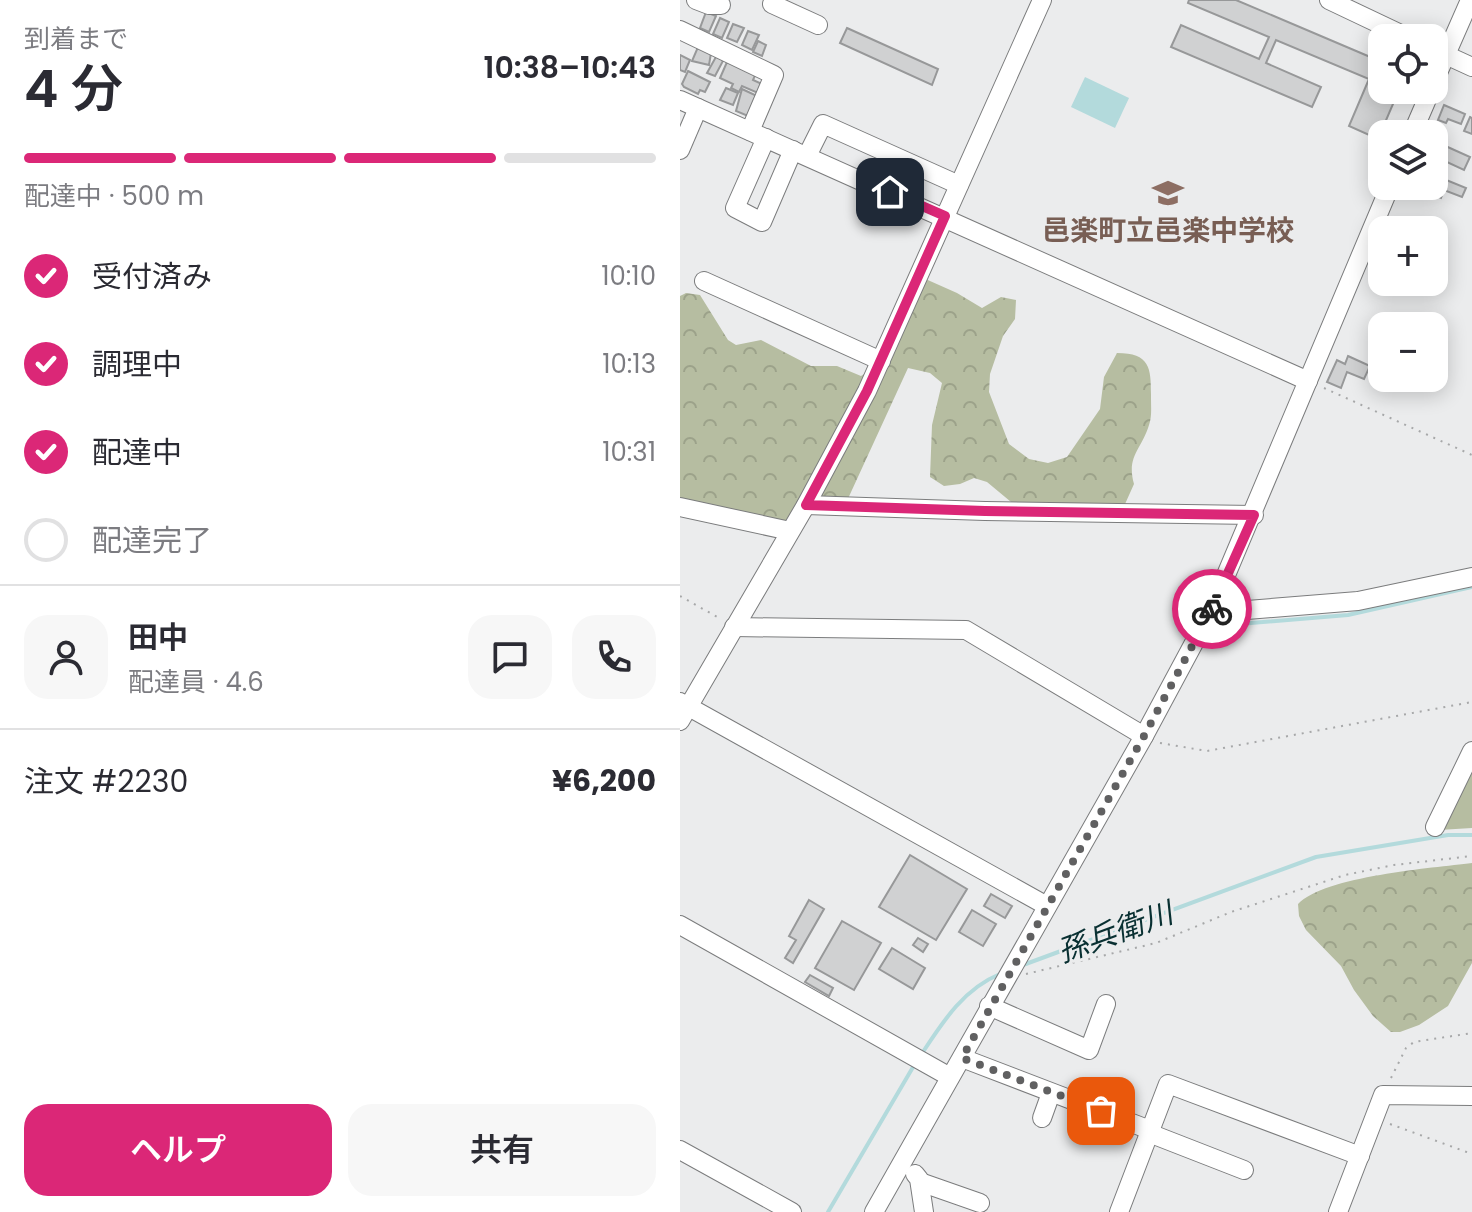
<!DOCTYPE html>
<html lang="ja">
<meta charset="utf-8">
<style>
body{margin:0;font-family:Poppins,"Noto Sans JP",sans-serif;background:#f7f7f7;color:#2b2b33;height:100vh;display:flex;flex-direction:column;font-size:30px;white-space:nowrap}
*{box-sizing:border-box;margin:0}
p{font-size:26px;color:#7c7c81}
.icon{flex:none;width:44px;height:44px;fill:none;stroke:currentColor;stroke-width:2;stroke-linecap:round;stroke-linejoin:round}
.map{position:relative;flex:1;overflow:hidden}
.details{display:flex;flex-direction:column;background:#fff;width:680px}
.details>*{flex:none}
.fabs{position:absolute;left:688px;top:24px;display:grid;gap:16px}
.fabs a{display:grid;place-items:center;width:80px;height:80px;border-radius:16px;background:#fff;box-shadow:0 4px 20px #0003;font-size:40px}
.pin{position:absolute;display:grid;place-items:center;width:68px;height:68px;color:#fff;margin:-34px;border-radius:16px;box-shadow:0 4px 12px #0006}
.courier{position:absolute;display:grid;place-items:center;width:80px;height:80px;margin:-40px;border:6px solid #db2777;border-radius:50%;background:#fff;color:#222;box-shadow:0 2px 10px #0007}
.summary em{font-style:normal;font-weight:600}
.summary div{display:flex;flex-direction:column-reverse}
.summary{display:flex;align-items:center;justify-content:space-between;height:136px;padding:0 24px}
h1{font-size:52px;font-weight:600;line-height:60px}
.bar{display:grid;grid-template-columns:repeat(4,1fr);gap:12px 8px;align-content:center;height:96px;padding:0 24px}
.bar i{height:10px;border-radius:6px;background:#e1e1e2}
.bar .on{background:#db2777}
.bar p{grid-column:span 4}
.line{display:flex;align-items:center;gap:20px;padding:0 24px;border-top:2px solid #e1e1e2}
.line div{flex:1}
.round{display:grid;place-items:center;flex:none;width:84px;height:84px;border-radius:24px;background:#f7f7f7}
ol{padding:0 24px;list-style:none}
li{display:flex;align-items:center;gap:24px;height:88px}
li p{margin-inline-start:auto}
li .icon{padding:8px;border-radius:50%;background:#db2777;color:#fff;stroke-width:4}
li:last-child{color:#7c7c81}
li i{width:44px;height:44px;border:4px solid #e1e1e2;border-radius:50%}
.primary-button{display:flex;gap:16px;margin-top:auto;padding:16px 24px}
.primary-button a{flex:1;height:92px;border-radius:24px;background:#db2777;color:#fff;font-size:32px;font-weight:600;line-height:92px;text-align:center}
.primary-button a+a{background:#f7f7f7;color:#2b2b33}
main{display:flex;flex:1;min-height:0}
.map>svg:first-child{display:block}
.forest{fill:url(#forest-crowns)}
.park{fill:#b6bda1}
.water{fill:#b3dadc}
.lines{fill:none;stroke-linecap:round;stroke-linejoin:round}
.stream{stroke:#b3dadc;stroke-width:4}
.building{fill:#d0d1d2;stroke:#979899;stroke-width:2}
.minor-casing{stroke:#7b7c7d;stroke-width:20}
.path{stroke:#a7a8a9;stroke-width:2;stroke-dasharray:2 6;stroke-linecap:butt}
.minor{stroke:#fff;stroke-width:18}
.done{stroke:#606061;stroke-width:8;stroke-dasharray:0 14.4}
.route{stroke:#db2777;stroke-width:10}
.labels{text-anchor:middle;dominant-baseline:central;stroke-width:6;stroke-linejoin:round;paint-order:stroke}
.education-label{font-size:28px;font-weight:bold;fill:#785e54;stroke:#ebeced}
.water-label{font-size:30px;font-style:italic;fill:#093032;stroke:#ebeced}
</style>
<main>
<section class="details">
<div class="summary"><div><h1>4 分</h1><p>到着まで</p></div><em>10:38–10:43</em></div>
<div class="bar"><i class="on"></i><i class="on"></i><i class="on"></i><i></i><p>配達中 · 500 m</p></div>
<ol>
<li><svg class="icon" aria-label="check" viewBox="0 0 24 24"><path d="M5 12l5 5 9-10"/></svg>受付済み<p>10:10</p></li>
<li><svg class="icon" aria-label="check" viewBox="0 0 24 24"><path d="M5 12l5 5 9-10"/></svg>調理中<p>10:13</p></li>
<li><svg class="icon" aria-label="check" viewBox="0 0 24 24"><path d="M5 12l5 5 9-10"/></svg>配達中<p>10:31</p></li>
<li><i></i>配達完了</li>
</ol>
<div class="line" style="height:144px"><a class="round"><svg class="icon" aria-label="person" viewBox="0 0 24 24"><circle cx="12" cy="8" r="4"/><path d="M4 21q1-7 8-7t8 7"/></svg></a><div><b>田中</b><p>配達員 · 4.6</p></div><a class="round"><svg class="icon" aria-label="chat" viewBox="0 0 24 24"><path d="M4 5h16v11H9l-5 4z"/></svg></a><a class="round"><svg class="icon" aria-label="phone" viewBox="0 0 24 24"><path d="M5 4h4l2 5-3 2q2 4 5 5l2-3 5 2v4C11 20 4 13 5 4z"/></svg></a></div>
<div class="line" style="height:104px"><div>注文 #2230</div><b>¥6,200</b></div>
<div class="primary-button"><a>ヘルプ</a><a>共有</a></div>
</section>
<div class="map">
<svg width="792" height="1212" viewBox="0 0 792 1212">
<defs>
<pattern id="forest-crowns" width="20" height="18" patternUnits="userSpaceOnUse" patternTransform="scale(2)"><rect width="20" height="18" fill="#b6bda1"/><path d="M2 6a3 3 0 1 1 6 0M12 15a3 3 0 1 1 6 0" fill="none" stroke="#9ca28a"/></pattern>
</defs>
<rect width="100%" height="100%" fill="#ebeced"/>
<!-- forest -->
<g class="forest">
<path d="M241 277 277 293 302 308 321 297 336 300 335 319 323 336 310 374 309 392 329 444 349 459 368 463 387 457 420 409 424 377 437 353C472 353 471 370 471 399 471 407 472 417 469 425 462 449 446 456 454 484L441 513 343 512 307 482 294 478 280 484 264 486 250 477 252 425 262 383 250 373 228 368 166 503 123 501 110 524 0 500V296L6 293 20 295 48 340 56 345 81 340 131 366H157L181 376 206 360Z"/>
<path d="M792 863V963L768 1006 739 1025 720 1032H711L693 1016 674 990 661 966 626 930 619 916 618 904C645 876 752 868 792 863Z"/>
</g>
<!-- park -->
<polygon class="park" points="792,768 792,828 759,830 769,818"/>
<!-- water -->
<polygon class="water" points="405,77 449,98 435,128 391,107"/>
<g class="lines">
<!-- stream -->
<g class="stream">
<polyline points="547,625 668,615 792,587"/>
<polyline points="343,965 636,857 768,835 792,835"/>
<path d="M241 1055C262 1023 283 989 320 974"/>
<polyline points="148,1212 236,1062"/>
</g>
</g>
<!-- building -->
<g class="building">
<polygon points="509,0 556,0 702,62 702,90 719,90 698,139 669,126 689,79 596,40 586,63 641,87 632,107 491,47 501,25 579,59 589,37 508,3"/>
<polygon points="26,12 36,16 29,32 20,28"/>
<polygon points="40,18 49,22 42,38 33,34"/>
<polygon points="53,24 64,28 57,42 47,38"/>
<polygon points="167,28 258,69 252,85 160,43"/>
<polygon points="68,31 79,35 72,50 62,45"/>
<polygon points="78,41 86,45 82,56 73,52"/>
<polygon points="18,47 31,53 29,65 12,61"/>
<polygon points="0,55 10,60 5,72 0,70"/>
<polygon points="37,55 44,59 35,76 27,73"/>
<polygon points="47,62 77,71 73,80 82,84 78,93 62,86 59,92 51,88 53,84 40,78"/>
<polygon points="8,71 30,82 25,92 20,90 18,94 4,87 2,84"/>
<polygon points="46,88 58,93 53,105 40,100"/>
<polygon points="62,89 77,96 68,116 56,111"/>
<polygon points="764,105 785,114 781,124 768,119 766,123 758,120"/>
<polygon points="790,117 792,118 792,134 784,131"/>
<polygon points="761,144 790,157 784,170 756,157"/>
<polygon points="754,175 786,188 782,197 764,190 761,198 733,186 754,186"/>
<polygon points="668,356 690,366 684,379 667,372 661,388 647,382 657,360 665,364"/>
<polygon points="230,855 287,889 256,940 199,907"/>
<polygon points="311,894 332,906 325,918 304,906"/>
<polygon points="129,900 144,909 113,963 105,958 116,940 109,936"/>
<polygon points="292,910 316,924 303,946 279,932"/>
<polygon points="162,921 201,943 174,990 135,968"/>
<polygon points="238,938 248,944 243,952 233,945"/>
<polygon points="212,948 245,968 233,989 199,969"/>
<polygon points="130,975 153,988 149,996 125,982"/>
</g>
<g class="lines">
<defs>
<g id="minor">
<polyline points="16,0 29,5 41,5"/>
<polyline points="649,0 729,38"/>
<polyline points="92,4 138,25"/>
<polyline points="0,30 94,75 70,131"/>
<polyline points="755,50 792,67"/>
<polyline points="754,82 790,0"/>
<polyline points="0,100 628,381"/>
<polyline points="732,134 751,90"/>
<polyline points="86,138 55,208 82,222 113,150"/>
<polyline points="0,150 18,108"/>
<polyline points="127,156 143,124 279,185"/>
<polyline points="24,281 201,361"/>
<polyline points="126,505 305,511 574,515"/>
<polyline points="0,507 110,531"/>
<polyline points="530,613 678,601 792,577"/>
<polyline points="54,627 286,630 464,736"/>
<polyline points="0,702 367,906"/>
<polyline points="0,721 126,505 187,391 362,0"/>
<polyline points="755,827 792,751"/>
<polyline points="0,925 270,1077"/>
<polyline points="309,1006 409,1050 426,1004"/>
<polyline points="282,1058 470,1130"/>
<polyline points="362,1118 371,1093"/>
<polyline points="469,1133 564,1170"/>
<polyline points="0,1150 112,1212"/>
<polyline points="235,1174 239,1179 244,1212"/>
<polyline points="240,1182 300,1203"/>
<polyline points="194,1212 464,736 530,613 710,186"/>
<polyline points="439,1212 488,1084 680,1156"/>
<polyline points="658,1212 703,1095 792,1096"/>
</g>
</defs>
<!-- minor casing -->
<use href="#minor" class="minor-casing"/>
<!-- path -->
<g class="path">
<polyline points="644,388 792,455"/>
<polyline points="0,596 39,618"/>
<polyline points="480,743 527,751 792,702"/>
<polyline points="346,974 476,943 551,912 665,875 714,865 792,856"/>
<polyline points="711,1078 726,1048 734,1042 792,1033"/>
<polyline points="710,1124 792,1154"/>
</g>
<!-- minor -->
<use href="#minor" class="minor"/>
</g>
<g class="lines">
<!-- done -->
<polyline class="done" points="421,1111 282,1058 464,736 532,609"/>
<!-- route -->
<polyline class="route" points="210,192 265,216 187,391 126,505 305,511 574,515 532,609"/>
</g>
<!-- icons -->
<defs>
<symbol id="school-bare" viewBox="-9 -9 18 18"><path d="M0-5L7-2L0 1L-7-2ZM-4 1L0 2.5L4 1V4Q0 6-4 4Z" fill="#8d6e63" stroke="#ebeced" stroke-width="2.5" paint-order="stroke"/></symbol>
</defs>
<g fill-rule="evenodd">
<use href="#school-bare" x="466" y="171" width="44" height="44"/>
</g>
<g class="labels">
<!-- education labels -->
<g class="education-label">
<text x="488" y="230">邑楽町立邑楽中学校</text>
</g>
<!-- water labels -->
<g class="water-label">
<text transform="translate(435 932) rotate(-20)">孫兵衛川</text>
</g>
</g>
</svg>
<div class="fabs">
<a><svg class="icon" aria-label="locate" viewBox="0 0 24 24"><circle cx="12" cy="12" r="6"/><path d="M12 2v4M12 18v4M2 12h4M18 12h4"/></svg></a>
<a><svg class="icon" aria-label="layers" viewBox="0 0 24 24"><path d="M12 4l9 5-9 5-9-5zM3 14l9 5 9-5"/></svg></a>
<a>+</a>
<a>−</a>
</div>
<div class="pin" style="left:421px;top:1111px;background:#ea580c"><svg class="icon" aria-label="bag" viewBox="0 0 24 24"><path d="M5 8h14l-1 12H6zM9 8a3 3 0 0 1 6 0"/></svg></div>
<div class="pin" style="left:210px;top:192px;background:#1f2937"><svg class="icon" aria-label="home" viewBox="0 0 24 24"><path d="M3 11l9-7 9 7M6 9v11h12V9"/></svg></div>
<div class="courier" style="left:532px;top:609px"><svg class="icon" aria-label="bike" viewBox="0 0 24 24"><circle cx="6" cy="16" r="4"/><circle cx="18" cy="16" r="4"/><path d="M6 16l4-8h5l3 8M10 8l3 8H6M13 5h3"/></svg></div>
</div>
</main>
